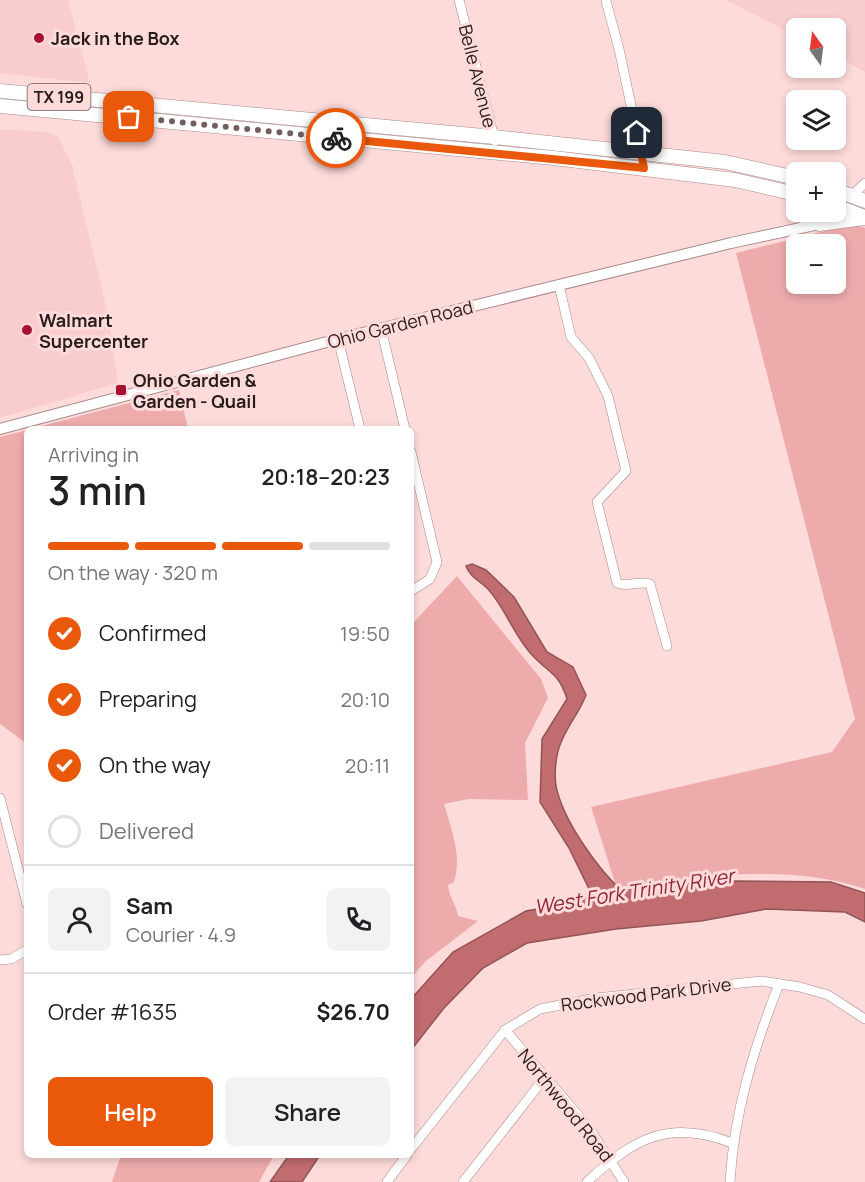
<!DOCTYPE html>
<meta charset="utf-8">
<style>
body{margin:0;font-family:Manrope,sans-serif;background:#f2f2f2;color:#202124;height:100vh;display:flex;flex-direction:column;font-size:22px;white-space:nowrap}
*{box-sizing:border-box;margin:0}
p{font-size:20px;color:#757577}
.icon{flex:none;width:33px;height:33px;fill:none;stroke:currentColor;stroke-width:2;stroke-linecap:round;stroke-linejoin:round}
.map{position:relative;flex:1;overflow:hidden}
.sheet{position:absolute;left:24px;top:426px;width:390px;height:732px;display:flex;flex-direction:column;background:#fff;border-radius:9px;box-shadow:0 3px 9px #0003}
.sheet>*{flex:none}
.needle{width:39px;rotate:346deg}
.buttons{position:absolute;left:786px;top:18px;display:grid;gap:12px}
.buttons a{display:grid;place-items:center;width:60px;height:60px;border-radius:9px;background:#fff;box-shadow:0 3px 9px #0003;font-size:30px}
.pin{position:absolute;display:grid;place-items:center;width:51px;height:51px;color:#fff;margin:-26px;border-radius:12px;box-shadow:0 3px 9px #0006}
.courier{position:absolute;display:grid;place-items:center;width:60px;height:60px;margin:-30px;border:4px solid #ea580c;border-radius:50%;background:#fff;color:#222;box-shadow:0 2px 8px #0007}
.head em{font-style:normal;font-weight:600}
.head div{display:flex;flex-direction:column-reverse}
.head{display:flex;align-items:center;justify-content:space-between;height:102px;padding:0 24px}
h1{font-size:39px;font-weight:600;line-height:45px}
.bar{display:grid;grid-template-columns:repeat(4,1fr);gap:9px 6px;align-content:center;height:72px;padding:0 24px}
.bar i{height:8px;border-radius:4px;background:#e0e0e0}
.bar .current{background:#ea580c}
.bar p{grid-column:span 4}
.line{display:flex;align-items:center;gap:15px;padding:0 24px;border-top:2px solid #e0e0e0}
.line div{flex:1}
.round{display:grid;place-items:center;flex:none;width:63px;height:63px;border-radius:9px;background:#f2f2f2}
ol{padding:0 24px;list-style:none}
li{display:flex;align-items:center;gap:18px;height:66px}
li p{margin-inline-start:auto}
li .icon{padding:6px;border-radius:50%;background:#ea580c;color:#fff;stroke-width:4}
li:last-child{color:#757577}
li i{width:33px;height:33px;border:3px solid #e0e0e0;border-radius:50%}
.button{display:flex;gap:12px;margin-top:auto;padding:12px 24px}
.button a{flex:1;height:69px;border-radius:9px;background:#ea580c;color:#fff;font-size:24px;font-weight:600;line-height:69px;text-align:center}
.button a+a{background:#f2f2f2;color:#202124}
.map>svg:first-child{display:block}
.built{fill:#f9cdcd}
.green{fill:#eeabac;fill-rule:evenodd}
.water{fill:#c16c6f;stroke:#935456;stroke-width:1.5}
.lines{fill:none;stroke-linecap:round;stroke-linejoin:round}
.minor-casing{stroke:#a98989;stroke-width:10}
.tertiary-casing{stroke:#a98989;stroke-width:12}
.primary-casing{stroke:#a98989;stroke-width:15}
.minor{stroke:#fff;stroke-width:9}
.tertiary{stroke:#fff;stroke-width:10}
.primary{stroke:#fff;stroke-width:14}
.done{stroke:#725e5e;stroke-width:6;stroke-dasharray:0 10.8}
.route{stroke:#ea580c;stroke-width:8}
.poi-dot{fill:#a81030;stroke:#fddbda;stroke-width:2}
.labels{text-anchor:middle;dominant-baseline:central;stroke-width:6;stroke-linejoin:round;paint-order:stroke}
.shield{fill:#fddbda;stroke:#675554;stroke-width:1.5}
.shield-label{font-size:16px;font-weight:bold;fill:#271b1b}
.poi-label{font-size:18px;font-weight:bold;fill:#271b1b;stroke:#fddbda;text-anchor:start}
.street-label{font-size:18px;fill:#271b1b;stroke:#fddbda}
.water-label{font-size:20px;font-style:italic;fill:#8f2733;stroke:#fddbda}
</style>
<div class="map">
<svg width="865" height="1182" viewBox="0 0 865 1182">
<rect width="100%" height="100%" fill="#fddbda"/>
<!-- built -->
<g class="built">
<polygon points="0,0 68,0 90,83 0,73"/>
<polygon points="726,0 865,0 865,72 836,56 836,28 796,28 796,36"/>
<polygon points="0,129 46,132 58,136 72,165 109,319 118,383 0,418"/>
</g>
<!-- green -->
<g class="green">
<path d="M853 224 865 228V889C790 863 694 876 617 889L591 807 832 752 855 719 736 253ZM796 244H836V284H796Z"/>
<polygon points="179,390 188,429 30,429"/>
<polygon points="27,430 27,744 0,724 0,437"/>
<path d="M457 576 541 679 548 698 525 743 528 800 468 799 444 804C452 831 462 855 454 882L448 885C449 897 456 904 458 916L478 921 426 961 411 978V625Z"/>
<polygon points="121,1155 274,1155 259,1182 112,1182"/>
</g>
<!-- water -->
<g class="water">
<path d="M472 564 486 570 514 597 547 652 573 667 586 695C580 711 569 724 562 740 555 755 553 779 558 794 567 825 598 869 621 890L648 885 735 881 831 882 865 893V922L845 912 766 909 701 921 616 929 527 943 483 968 444 1008 411 1050V999L453 952 526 911 577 902 592 895 569 848 540 802 542 739 567 699C559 673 550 674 533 656 514 636 506 609 488 589 480 580 471 579 466 566Z"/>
<polygon points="289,1155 320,1155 302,1182 270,1182"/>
</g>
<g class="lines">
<defs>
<g id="minor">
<polyline points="459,0 495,141"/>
<polyline points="606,1 619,49 642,157"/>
<polyline points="851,196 865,183"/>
<path d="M559 285 571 337 589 358 608 396 626 471 597 502 617 583C628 588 638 580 650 584L667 646"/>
<polyline points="381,328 405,429"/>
<polyline points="338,339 360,429"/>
<polyline points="411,452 437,562 430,579 411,591"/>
<polyline points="0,798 27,904"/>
<polyline points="0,960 11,959 27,950"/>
<polyline points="505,1030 589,1128 624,1182"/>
<polyline points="411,1149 505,1030 540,1009 596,998 761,981 800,987 828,995 865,1019"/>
<polyline points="387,1182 407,1155"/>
<polyline points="463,1182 546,1076"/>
<path d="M587 1182C633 1139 669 1118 732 1143"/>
<path d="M730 1182C734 1112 754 1048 779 984"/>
</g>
<g id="tertiary">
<polyline points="802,227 817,212"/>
<polyline points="0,429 338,339 731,243 819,224 827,212"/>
</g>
<g id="primary">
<polyline points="0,91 494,137 725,162 796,178"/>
<polyline points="0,106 554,158 735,180 796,194"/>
<polyline points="836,190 865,201"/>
<polyline points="836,206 862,216"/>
<polyline points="819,224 865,218"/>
</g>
</defs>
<!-- minor casing -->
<use href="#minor" class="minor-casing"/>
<!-- tertiary casing -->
<use href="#tertiary" class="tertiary-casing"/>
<!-- primary casing -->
<use href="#primary" class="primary-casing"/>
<!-- minor -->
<use href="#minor" class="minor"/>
<!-- tertiary -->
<use href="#tertiary" class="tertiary"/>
<!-- primary -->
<use href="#primary" class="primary"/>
</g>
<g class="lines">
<!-- done -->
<polyline class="done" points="129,117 336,138"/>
<!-- route -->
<polyline class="route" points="336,138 644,168 637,133"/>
</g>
<!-- markers -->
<g class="poi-dot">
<circle cx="39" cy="38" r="6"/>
<circle cx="27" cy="330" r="6"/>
<rect x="115" y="384" width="12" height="12" rx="3"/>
</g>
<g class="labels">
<!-- shield labels -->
<rect class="shield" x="27.5" y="84" width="63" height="26" rx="4.5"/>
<g class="shield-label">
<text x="59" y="97">TX 199</text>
</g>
<!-- poi labels -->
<g class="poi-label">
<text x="51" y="38">Jack in the Box</text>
<text x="39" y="320">Walmart<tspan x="39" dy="21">Supercenter</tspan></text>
<text x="133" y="380">Ohio Garden &amp;<tspan x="133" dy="21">Garden - Quail</tspan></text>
</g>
<!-- street labels -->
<g class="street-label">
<text transform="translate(478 76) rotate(76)">Belle Avenue</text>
<text transform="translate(400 324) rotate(-14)">Ohio Garden Road</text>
<text transform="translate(646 994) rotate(-7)">Rockwood Park Drive</text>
<text transform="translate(566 1105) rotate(51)">Northwood Road</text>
</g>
<!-- water labels -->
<g class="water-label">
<text transform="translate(634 891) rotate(-9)">West Fork Trinity River</text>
</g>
</g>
</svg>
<div class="buttons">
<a><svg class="needle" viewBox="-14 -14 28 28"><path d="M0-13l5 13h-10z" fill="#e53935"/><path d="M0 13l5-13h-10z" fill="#757577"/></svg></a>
<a><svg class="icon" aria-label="layers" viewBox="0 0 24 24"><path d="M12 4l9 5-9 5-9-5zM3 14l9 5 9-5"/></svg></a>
<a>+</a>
<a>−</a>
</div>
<div class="pin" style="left:129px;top:117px;background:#ea580c"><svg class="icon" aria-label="bag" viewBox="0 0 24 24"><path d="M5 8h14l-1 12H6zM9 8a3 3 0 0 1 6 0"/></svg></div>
<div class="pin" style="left:637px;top:133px;background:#1f2937"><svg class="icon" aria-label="home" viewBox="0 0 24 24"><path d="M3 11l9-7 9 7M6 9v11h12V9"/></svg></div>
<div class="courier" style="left:336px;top:138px"><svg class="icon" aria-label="bike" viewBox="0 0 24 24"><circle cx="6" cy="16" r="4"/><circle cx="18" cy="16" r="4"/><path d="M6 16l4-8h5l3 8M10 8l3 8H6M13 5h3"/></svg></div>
<section class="sheet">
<div class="head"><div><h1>3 min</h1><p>Arriving in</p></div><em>20:18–20:23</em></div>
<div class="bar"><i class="current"></i><i class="current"></i><i class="current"></i><i></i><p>On the way · 320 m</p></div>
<ol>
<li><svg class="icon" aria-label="check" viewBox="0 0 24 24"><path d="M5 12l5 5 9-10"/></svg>Confirmed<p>19:50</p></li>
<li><svg class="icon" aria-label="check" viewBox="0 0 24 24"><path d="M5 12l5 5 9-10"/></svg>Preparing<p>20:10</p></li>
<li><svg class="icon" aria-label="check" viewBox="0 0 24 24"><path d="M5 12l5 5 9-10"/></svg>On the way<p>20:11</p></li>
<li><i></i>Delivered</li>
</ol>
<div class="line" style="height:108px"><a class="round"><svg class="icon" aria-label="person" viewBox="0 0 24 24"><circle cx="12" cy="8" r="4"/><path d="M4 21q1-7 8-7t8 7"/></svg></a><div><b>Sam</b><p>Courier · 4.9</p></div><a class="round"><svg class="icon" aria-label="phone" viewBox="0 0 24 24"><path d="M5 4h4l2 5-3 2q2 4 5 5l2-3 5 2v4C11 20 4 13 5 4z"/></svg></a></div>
<div class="line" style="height:78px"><div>Order #1635</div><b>$26.70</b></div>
<div class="button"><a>Help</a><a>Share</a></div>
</section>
</div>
